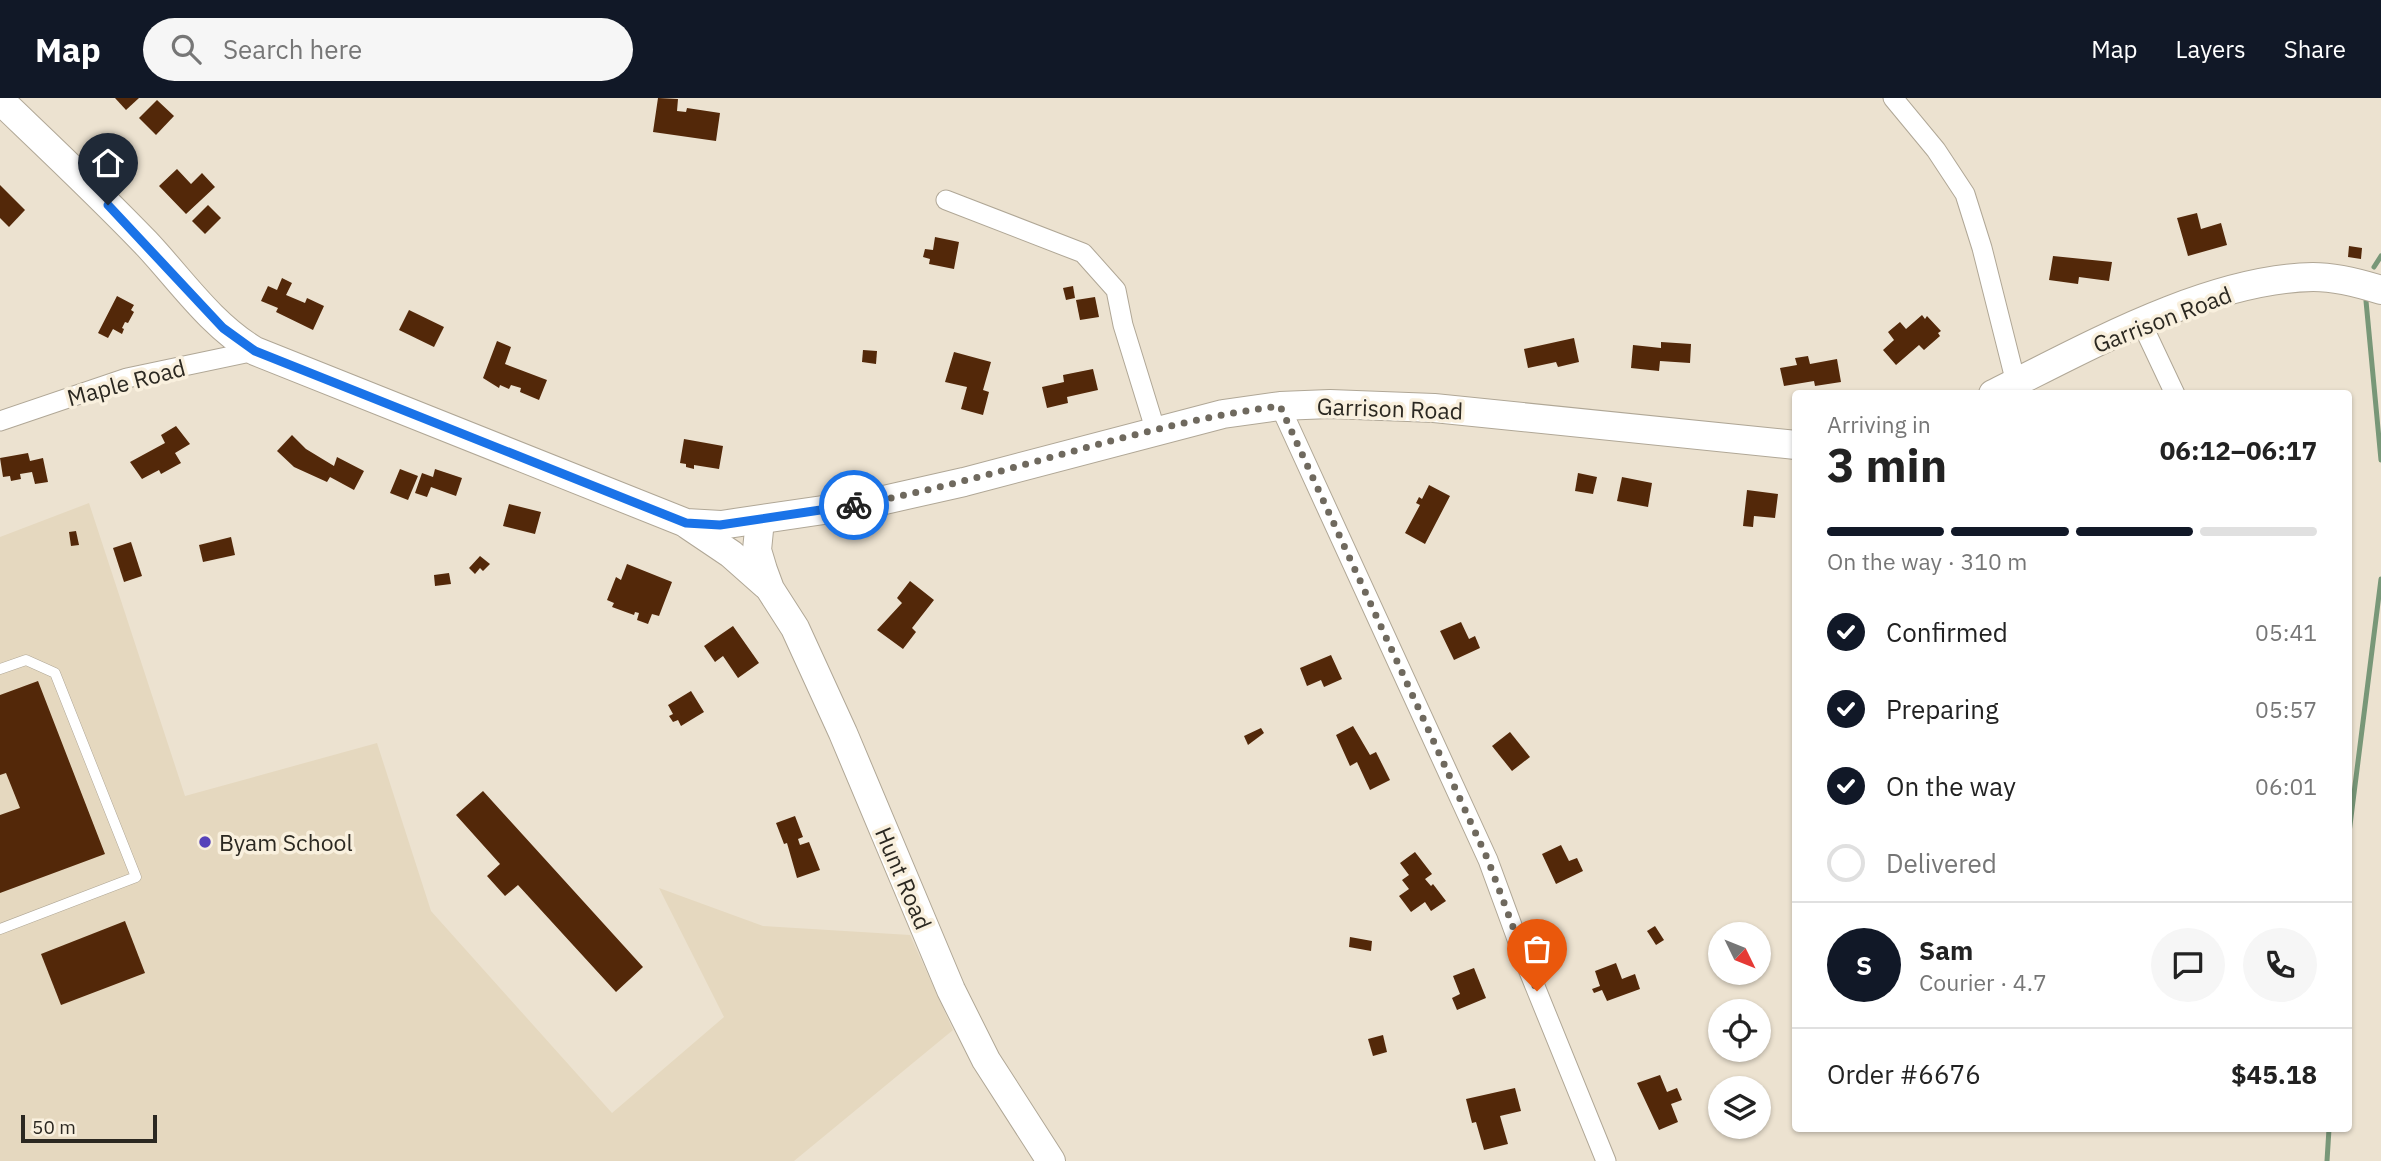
<!DOCTYPE html>
<meta charset="utf-8">
<style>
body{margin:0;font-family:"IBM Plex Sans",sans-serif;background:#f6f6f6;color:#222;height:100vh;display:flex;flex-direction:column;font-size:26px;white-space:nowrap}
*{box-sizing:border-box;margin:0}
p{font-size:23px;color:#767676}
.icon{flex:none;width:38px;height:38px;fill:none;stroke:currentColor;stroke-width:2;stroke-linecap:round;stroke-linejoin:round}
.map{position:relative;flex:1;overflow:hidden}
.side{position:absolute;left:1792px;top:292px;width:560px;height:742px;display:flex;flex-direction:column;background:#fff;border-radius:7px;box-shadow:0 2px 5px #0004}
.side>*{flex:none}
.needle{width:46px;rotate:133deg}
.controls{position:absolute;left:1708px;top:824px;display:grid;gap:14px}
.controls a{display:grid;place-items:center;width:63px;height:63px;border-radius:50%;background:#fff;box-shadow:0 2px 5px #0004;font-size:35px}
.scale{position:absolute;left:21px;bottom:18px;width:136px;box-sizing:border-box;padding-left:7px;border:4px solid #2b2821;border-top:0;font-size:19px;line-height:24px;white-space:nowrap;color:#2b2821;-webkit-text-stroke:5px #f9f0de;paint-order:stroke}
.pin{position:absolute;display:grid;place-items:center;width:60px;height:60px;color:#fff;margin:-72px -30px;border-radius:50% 50% 50% 0;rotate:-45deg;box-shadow:0 0 7px #0007}
.pin .icon{rotate:45deg}
.courier{position:absolute;display:grid;place-items:center;width:70px;height:70px;margin:-35px;border:5px solid #1a73e8;border-radius:50%;background:#fff;color:#222;box-shadow:0 2px 9px #0007}
.headline em{font-style:normal;font-weight:800}
.headline div{display:flex;flex-direction:column-reverse}
.headline{display:flex;align-items:center;justify-content:space-between;height:119px;padding:0 35px}
h1{font-size:46px;font-weight:800;line-height:52px}
.bar{display:grid;grid-template-columns:repeat(4,1fr);gap:10px 7px;align-content:center;height:84px;padding:0 35px}
.bar i{height:9px;border-radius:5px;background:#e0e0e0}
.bar .selected{background:#111827}
.bar p{grid-column:span 4}
.line{display:flex;align-items:center;gap:18px;padding:0 35px;border-top:2px solid #e0e0e0}
.line div{flex:1}
.round{display:grid;place-items:center;flex:none;width:74px;height:74px;border-radius:37px;background:#f6f6f6}
ol{padding:0 35px;list-style:none}
li{display:flex;align-items:center;gap:21px;height:77px}
li p{margin-inline-start:auto}
li .icon{padding:7px;border-radius:50%;background:#111827;color:#fff;stroke-width:4}
li:last-child{color:#767676}
li i{width:38px;height:38px;border:4px solid #e0e0e0;border-radius:50%}
header{display:flex;align-items:center;gap:42px;box-sizing:border-box;height:98px;padding:0 35px;background:#111827;color:#fff}
header strong{font-size:33px}
nav{display:flex;gap:38px;margin-inline-start:auto;font-size:24px}
.search{width:490px;height:63px;background:#f6f6f6;display:flex;align-items:center;gap:18px;box-sizing:border-box;padding:0 24px;border-radius:38px;color:#767676;font-size:26px}
.map>svg:first-child{display:block}
.built{fill:#e5d8bf}
.lines{fill:none;stroke-linecap:round;stroke-linejoin:round}
.stream{stroke:#789778;stroke-width:5}
.building{fill:#532809}
.lane-casing{stroke:#b0a796;stroke-width:11}
.street-casing{stroke:#b0a796;stroke-width:21}
.secondary-casing{stroke:#b0a796;stroke-width:30}
.lane{stroke:#fff;stroke-width:10}
.street{stroke:#fff;stroke-width:19}
.secondary{stroke:#fff;stroke-width:28}
.done{stroke:#6f695e;stroke-width:7;stroke-dasharray:0 12.6}
.route{stroke:#1a73e8;stroke-width:9}
.poi-dot{fill:#5642ba;stroke:#f9f0de;stroke-width:2.5}
.labels{text-anchor:middle;dominant-baseline:central;stroke-width:7;stroke-linejoin:round;paint-order:stroke}
.street-label{font-size:23px;fill:#2b2821;stroke:#f9f0de}
.poi-label{font-size:23px;fill:#2b2821;stroke:#f9f0de;text-anchor:start}
</style>
<header>
<strong>Map</strong>
<div class="search"><svg class="icon" aria-label="search" viewBox="0 0 24 24"><circle cx="10" cy="10" r="6"/><path d="M15 15l6 6"/></svg>Search here</div>
<nav><a>Map</a><a>Layers</a><a>Share</a></nav>
</header>
<div class="map">
<svg width="2381" height="1063" viewBox="0 0 2381 1063">
<rect width="100%" height="100%" fill="#ece2d0"/>
<!-- built -->
<polygon class="built" points="89,405 185,698 377,645 431,813 612,1015 724,919 659,790 763,828 910,837 953,932 794,1063 0,1063 0,439"/>
<g class="lines">
<!-- stream -->
<g class="stream">
<polyline points="2374,169 2381,158"/>
<polyline points="2366,203 2381,362"/>
<polyline points="2348,743 2381,481"/>
<polyline points="2327,1063 2329,1031"/>
</g>
</g>
<!-- building -->
<g class="building">
<polygon points="115,0 139,0 126,12"/>
<polygon points="658,0 678,1 677,13 686,14 687,10 720,15 716,43 653,34"/>
<polygon points="157,2 174,18 156,37 139,20"/>
<polygon points="177,71 191,86 202,75 215,89 186,116 159,88"/>
<polygon points="0,87 25,112 9,129 0,120"/>
<polygon points="208,107 221,120 205,136 192,123"/>
<polygon points="2197,115 2201,131 2221,125 2227,147 2188,158 2177,120"/>
<polygon points="935,139 959,144 954,171 929,166 930,161 923,159 925,151 933,152"/>
<polygon points="2349,148 2362,150 2361,161 2348,159"/>
<polygon points="2053,158 2112,164 2109,183 2079,179 2078,186 2049,182"/>
<polygon points="282,180 292,185 286,197 305,205 307,200 324,208 313,232 276,214 278,210 261,203 268,188 277,192"/>
<polygon points="1073,188 1075,200 1066,202 1063,190"/>
<polygon points="117,198 134,207 131,212 134,214 128,225 125,224 122,230 124,231 122,236 113,231 108,240 98,235"/>
<polygon points="1095,199 1099,219 1080,222 1076,202"/>
<polygon points="409,212 444,229 434,249 399,232"/>
<polygon points="1922,217 1925,221 1927,218 1941,233 1938,235 1940,238 1924,252 1919,247 1896,267 1883,252 1894,242 1888,234 1900,224 1906,231"/>
<polygon points="1574,240 1579,264 1558,269 1556,264 1528,270 1524,251"/>
<polygon points="497,243 511,249 505,266 547,282 539,302 520,294 521,290 511,287 509,291 500,287 499,290 483,280"/>
<polygon points="1661,244 1691,246 1690,265 1660,263 1659,273 1631,270 1633,247 1661,250"/>
<polygon points="863,252 877,253 876,266 862,264"/>
<polygon points="954,254 991,264 983,292 989,294 983,317 961,311 967,289 945,284"/>
<polygon points="1808,258 1810,266 1837,261 1841,284 1815,288 1814,283 1784,288 1780,270 1797,267 1795,260"/>
<polygon points="1093,271 1098,292 1067,299 1068,305 1047,310 1042,289 1064,284 1063,277"/>
<polygon points="176,328 190,346 175,355 181,365 161,376 159,372 142,381 130,364 165,345 161,337"/>
<polygon points="292,337 306,351 334,368 337,359 364,373 354,392 330,379 327,384 294,369 277,353"/>
<polygon points="684,341 723,348 719,371 694,367 694,371 686,369 686,366 680,365"/>
<polygon points="28,355 30,363 43,360 48,384 35,386 32,374 20,376 21,381 11,383 10,378 3,379 0,360"/>
<polygon points="400,371 418,378 408,402 390,395"/>
<polygon points="435,371 462,380 456,398 431,389 427,399 415,395 422,375 433,379"/>
<polygon points="1578,375 1597,379 1593,396 1575,393"/>
<polygon points="1622,379 1652,385 1648,409 1617,403"/>
<polygon points="1429,387 1450,398 1425,446 1405,435 1420,407 1416,405 1419,399 1422,401"/>
<polygon points="1747,392 1778,396 1775,420 1754,418 1753,429 1743,428"/>
<polygon points="509,406 541,414 535,436 503,428"/>
<polygon points="76,433 79,447 71,448 69,434"/>
<polygon points="231,439 235,457 203,464 199,447"/>
<polygon points="131,444 142,478 124,484 113,450"/>
<polygon points="480,458 490,466 483,473 480,470 475,476 469,470"/>
<polygon points="627,466 672,484 659,518 652,516 648,526 637,522 639,515 635,514 634,517 612,509 614,505 607,502 616,479 621,482"/>
<polygon points="449,475 451,486 435,488 434,477"/>
<polygon points="910,483 934,502 912,530 916,534 903,551 877,532 902,505 897,500"/>
<polygon points="1461,524 1469,541 1475,538 1480,550 1454,562 1440,533"/>
<polygon points="733,528 759,565 738,580 723,558 715,564 704,548"/>
<polygon points="1331,557 1342,581 1324,589 1321,582 1307,588 1300,570"/>
<polygon points="38,583 105,756 0,795 0,717 20,710 6,675 0,677 0,597"/>
<polygon points="691,593 704,614 681,628 678,622 673,624 669,618 673,616 668,607"/>
<polygon points="1353,628 1370,657 1376,654 1390,682 1370,692 1357,664 1350,668 1336,637"/>
<polygon points="1261,630 1264,635 1248,647 1244,638"/>
<polygon points="1510,634 1530,659 1512,673 1492,648"/>
<polygon points="483,693 643,869 616,894 518,787 505,798 487,778 500,766 456,717"/>
<polygon points="795,718 803,739 798,741 800,747 809,744 820,772 797,780 787,745 784,746 776,725"/>
<polygon points="1561,747 1569,763 1577,760 1583,773 1556,786 1542,756"/>
<polygon points="1415,754 1432,776 1425,781 1431,788 1433,786 1446,803 1431,813 1425,804 1411,814 1399,798 1409,791 1402,782 1409,777 1400,765"/>
<polygon points="125,823 145,875 61,907 41,856"/>
<polygon points="1655,828 1664,842 1656,847 1647,833"/>
<polygon points="1350,839 1372,843 1371,853 1349,849"/>
<polygon points="1616,865 1622,881 1635,876 1640,891 1607,903 1602,892 1594,895 1592,891 1600,888 1595,873"/>
<polygon points="1474,870 1486,900 1457,912 1452,900 1460,896 1453,878"/>
<polygon points="1383,937 1387,954 1373,958 1368,941"/>
<polygon points="1660,977 1667,994 1677,990 1682,1002 1671,1006 1678,1024 1659,1032 1637,985"/>
<polygon points="1515,990 1521,1013 1500,1018 1508,1046 1484,1052 1476,1024 1472,1025 1466,1001"/>
</g>
<g class="lines">
<defs>
<polyline id="lane" points="0,571 26,562 55,575 136,779 0,831"/>
<g id="street">
<polyline points="1893,0 1936,52 1965,96 1982,150 2016,285"/>
<polyline points="946,102 1083,155 1116,192 1123,227 1156,334"/>
<polyline points="2142,226 2175,296"/>
<polyline points="1280,308 1488,762 1528,871 1606,1063"/>
<polyline points="0,323 127,280 255,253"/>
</g>
<g id="secondary">
<path d="M0 2C49 49 98 95 145 144 180 181 210 226 255 253L686 425 721 427 871 405 964 384 1223 316 1280 308 1330 306 1434 310 1796 347"/>
<path d="M1993 296C2086 250 2207 181 2313 179 2336 179 2359 185 2381 192"/>
<polyline points="760,422 757,452 763,472 770,491 795,530 843,635 951,892 986,962 1051,1063"/>
<polyline points="688,427 731,456 766,487"/>
</g>
</defs>
<!-- lane casing -->
<use href="#lane" class="lane-casing"/>
<!-- street casing -->
<use href="#street" class="street-casing"/>
<!-- secondary casing -->
<use href="#secondary" class="secondary-casing"/>
<!-- lane -->
<use href="#lane" class="lane"/>
<!-- street -->
<use href="#street" class="street"/>
<!-- secondary -->
<use href="#secondary" class="secondary"/>
</g>
<g class="lines">
<!-- done -->
<path class="done" d="M854 407C998 382 1136 326 1280 308L1488 762 1537 893"/>
<!-- route -->
<polyline class="route" points="108,107 223,230 255,253 686,425 720,427 854,407"/>
</g>
<!-- markers -->
<circle class="poi-dot" cx="205" cy="744" r="7"/>
<g class="labels">
<!-- street labels -->
<g class="street-label">
<text transform="translate(2162 221) rotate(-21)">Garrison Road</text>
<text transform="translate(126 284) rotate(-15)">Maple Road</text>
<text transform="translate(1390 310) rotate(2)">Garrison Road</text>
<text transform="translate(904 780) rotate(67)">Hunt Road</text>
</g>
<!-- poi labels -->
<g class="poi-label">
<text x="219" y="744">Byam School</text>
</g>
</g>
</svg>
<div class="controls">
<a><svg class="needle" viewBox="-14 -14 28 28"><path d="M0-13l5 13h-10z" fill="#e53935"/><path d="M0 13l5-13h-10z" fill="#767676"/></svg></a>
<a><svg class="icon" aria-label="locate" viewBox="0 0 24 24"><circle cx="12" cy="12" r="6"/><path d="M12 2v4M12 18v4M2 12h4M18 12h4"/></svg></a>
<a><svg class="icon" aria-label="layers" viewBox="0 0 24 24"><path d="M12 4l9 5-9 5-9-5zM3 14l9 5 9-5"/></svg></a>
</div>
<div class="scale">50 m</div>
<div class="pin" style="left:1537px;top:893px;background:#ea580c"><svg class="icon" aria-label="bag" viewBox="0 0 24 24"><path d="M5 8h14l-1 12H6zM9 8a3 3 0 0 1 6 0"/></svg></div>
<div class="pin" style="left:108px;top:107px;background:#1f2937"><svg class="icon" aria-label="home" viewBox="0 0 24 24"><path d="M3 11l9-7 9 7M6 9v11h12V9"/></svg></div>
<div class="courier" style="left:854px;top:407px"><svg class="icon" aria-label="bike" viewBox="0 0 24 24"><circle cx="6" cy="16" r="4"/><circle cx="18" cy="16" r="4"/><path d="M6 16l4-8h5l3 8M10 8l3 8H6M13 5h3"/></svg></div>
<section class="side">
<div class="headline"><div><h1>3 min</h1><p>Arriving in</p></div><em>06:12–06:17</em></div>
<div class="bar"><i class="selected"></i><i class="selected"></i><i class="selected"></i><i></i><p>On the way · 310 m</p></div>
<ol>
<li><svg class="icon" aria-label="check" viewBox="0 0 24 24"><path d="M5 12l5 5 9-10"/></svg>Confirmed<p>05:41</p></li>
<li><svg class="icon" aria-label="check" viewBox="0 0 24 24"><path d="M5 12l5 5 9-10"/></svg>Preparing<p>05:57</p></li>
<li><svg class="icon" aria-label="check" viewBox="0 0 24 24"><path d="M5 12l5 5 9-10"/></svg>On the way<p>06:01</p></li>
<li><i></i>Delivered</li>
</ol>
<div class="line" style="height:126px"><b class="round" style="background:#111827;color:#fff">S</b><div><b>Sam</b><p>Courier · 4.7</p></div><a class="round"><svg class="icon" aria-label="chat" viewBox="0 0 24 24"><path d="M4 5h16v11H9l-5 4z"/></svg></a><a class="round"><svg class="icon" aria-label="phone" viewBox="0 0 24 24"><path d="M5 4h4l2 5-3 2q2 4 5 5l2-3 5 2v4C11 20 4 13 5 4z"/></svg></a></div>
<div class="line" style="height:91px"><div>Order #6676</div><b>$45.18</b></div>
</section>
</div>
